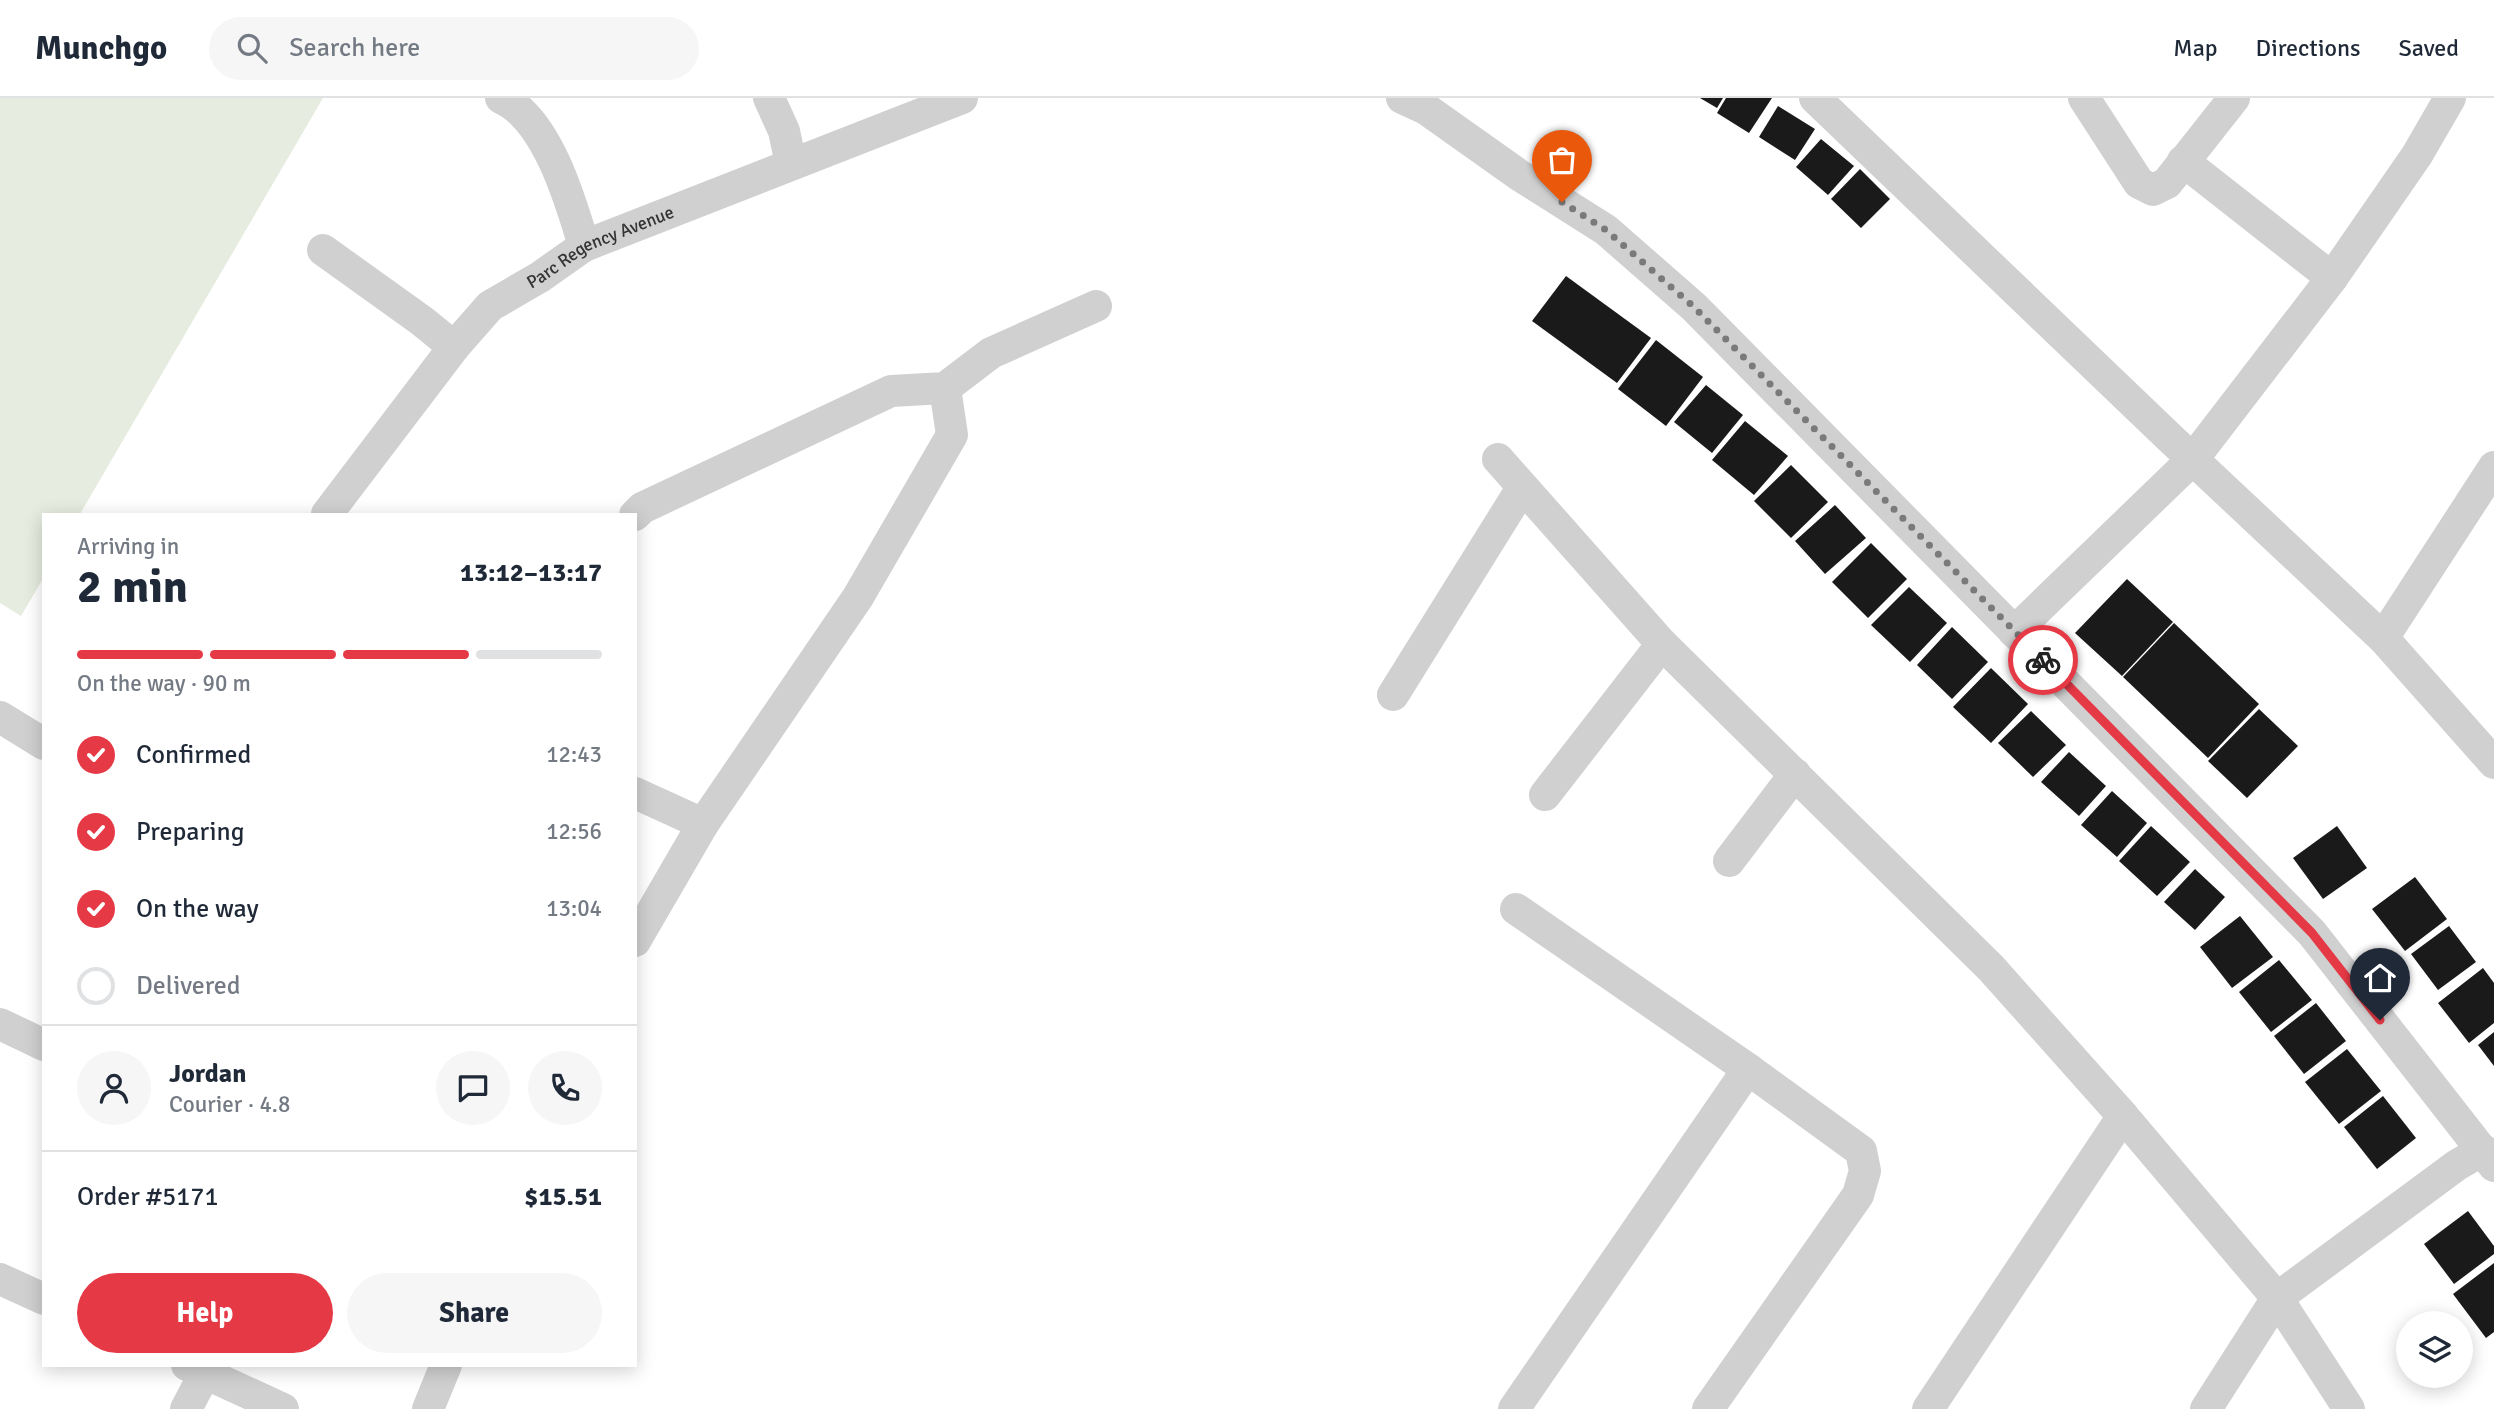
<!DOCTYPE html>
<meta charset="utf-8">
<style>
body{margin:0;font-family:Signika,sans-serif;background:#f6f6f7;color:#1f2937;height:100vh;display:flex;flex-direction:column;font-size:26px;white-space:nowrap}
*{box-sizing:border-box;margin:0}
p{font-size:23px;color:#747a83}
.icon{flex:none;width:38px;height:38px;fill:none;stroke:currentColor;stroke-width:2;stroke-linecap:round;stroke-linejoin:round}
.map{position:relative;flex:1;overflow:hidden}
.panel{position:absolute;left:42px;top:415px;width:595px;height:854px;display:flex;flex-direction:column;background:#fff;border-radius:0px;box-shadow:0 4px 18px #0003}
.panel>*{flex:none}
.buttons{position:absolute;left:2396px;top:1213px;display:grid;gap:14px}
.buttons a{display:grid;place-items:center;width:77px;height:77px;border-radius:50%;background:#fff;box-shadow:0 4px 18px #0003;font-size:35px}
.pin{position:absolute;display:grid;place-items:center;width:60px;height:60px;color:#fff;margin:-72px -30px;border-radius:50% 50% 50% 0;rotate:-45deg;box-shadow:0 0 7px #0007}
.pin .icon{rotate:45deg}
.courier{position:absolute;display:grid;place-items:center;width:70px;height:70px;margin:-35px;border:5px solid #e63946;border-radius:50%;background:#fff;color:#222;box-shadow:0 2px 9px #0007}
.headline em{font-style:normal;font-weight:700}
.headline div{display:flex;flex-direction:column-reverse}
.headline{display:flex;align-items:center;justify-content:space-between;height:119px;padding:0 35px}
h1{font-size:46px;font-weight:700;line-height:52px}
.bar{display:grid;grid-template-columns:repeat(4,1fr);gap:10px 7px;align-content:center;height:84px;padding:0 35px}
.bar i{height:9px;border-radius:5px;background:#e0e1e3}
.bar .current{background:#e63946}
.bar p{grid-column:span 4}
.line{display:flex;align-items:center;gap:18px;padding:0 35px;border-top:2px solid #e0e1e3}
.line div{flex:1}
.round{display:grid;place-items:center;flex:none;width:74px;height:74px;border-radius:37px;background:#f6f6f7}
ol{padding:0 35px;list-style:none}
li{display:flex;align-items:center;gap:21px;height:77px}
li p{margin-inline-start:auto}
li .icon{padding:7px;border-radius:50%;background:#e63946;color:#fff;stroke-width:4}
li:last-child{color:#747a83}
li i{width:38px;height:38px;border:4px solid #e0e1e3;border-radius:50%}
.button{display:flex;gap:14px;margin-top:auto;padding:14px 35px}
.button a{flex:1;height:80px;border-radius:42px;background:#e63946;color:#fff;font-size:28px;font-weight:700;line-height:80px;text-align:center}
.button a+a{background:#f6f6f7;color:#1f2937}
header{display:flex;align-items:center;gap:42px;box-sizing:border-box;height:98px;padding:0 35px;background:#fff;border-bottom:2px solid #e0e1e3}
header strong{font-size:33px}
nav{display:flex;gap:38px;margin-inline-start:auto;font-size:24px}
.search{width:490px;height:63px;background:#f6f6f7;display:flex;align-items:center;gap:18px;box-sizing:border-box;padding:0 24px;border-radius:38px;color:#747a83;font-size:26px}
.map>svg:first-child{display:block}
.green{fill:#e6ecdf}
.building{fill:#1a1a1a}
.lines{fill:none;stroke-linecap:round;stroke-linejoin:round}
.street{stroke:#d0d0d0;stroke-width:32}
.done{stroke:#7a7a7a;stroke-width:7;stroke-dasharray:0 12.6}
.route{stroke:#e63946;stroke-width:9}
.labels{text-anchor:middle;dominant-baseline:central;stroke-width:7;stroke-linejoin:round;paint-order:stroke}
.street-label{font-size:18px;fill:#333;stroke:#fff}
</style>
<header>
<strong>Munchgo</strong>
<div class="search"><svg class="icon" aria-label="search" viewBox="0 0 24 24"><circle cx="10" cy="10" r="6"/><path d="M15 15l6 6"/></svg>Search here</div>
<nav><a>Map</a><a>Directions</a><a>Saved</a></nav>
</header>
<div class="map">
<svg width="2494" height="1311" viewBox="0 0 2494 1311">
<rect width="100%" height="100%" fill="#fff"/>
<!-- green -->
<polygon class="green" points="0,0 323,0 80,416 44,416 44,479 21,518 0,505"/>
<!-- building -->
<g class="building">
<polygon points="1700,0 1723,0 1717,10"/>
<polygon points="1726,0 1772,0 1749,35 1717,15"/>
<polygon points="1778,8 1815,31 1795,62 1759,39"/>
<polygon points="1821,41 1854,68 1828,97 1796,69"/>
<polygon points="1860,71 1890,101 1861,130 1831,101"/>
<polygon points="1566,178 1651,240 1617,285 1532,223"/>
<polygon points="1656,242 1703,279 1666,328 1618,291"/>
<polygon points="1706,287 1743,317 1712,355 1674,324"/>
<polygon points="1745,323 1788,358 1754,397 1712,362"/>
<polygon points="1791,367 1828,404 1791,440 1754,403"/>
<polygon points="1835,407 1866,440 1825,476 1795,443"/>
<polygon points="1871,445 1907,481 1868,520 1832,484"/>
<polygon points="2127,481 2173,524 2122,578 2075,535"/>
<polygon points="1909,489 1947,525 1910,564 1871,527"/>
<polygon points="2174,525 2259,606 2208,660 2123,579"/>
<polygon points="1952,529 1988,564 1952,601 1917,567"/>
<polygon points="1991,570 2028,606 1991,645 1953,609"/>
<polygon points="2259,611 2298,648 2247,700 2208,663"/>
<polygon points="2031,613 2066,647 2033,679 1998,645"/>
<polygon points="2069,654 2106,688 2079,718 2041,684"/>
<polygon points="2112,693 2147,725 2117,759 2081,727"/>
<polygon points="2151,728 2190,764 2157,798 2119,763"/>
<polygon points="2337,728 2367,770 2323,801 2293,760"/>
<polygon points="2195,771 2225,799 2195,832 2164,804"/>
<polygon points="2415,779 2447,821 2405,853 2372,811"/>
<polygon points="2240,818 2273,859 2232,890 2200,849"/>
<polygon points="2449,828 2476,864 2438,892 2411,856"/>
<polygon points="2279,862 2312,902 2271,934 2239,894"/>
<polygon points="2483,870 2494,885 2494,925 2469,945 2438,905"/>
<polygon points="2316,905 2346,943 2304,976 2274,938"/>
<polygon points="2494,934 2494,968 2478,947"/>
<polygon points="2347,951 2381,993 2339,1026 2305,984"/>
<polygon points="2383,998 2416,1040 2377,1071 2344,1029"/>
<polygon points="2468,1113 2494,1148 2494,1156 2454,1186 2424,1146"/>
<polygon points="2494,1165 2494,1234 2486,1240 2453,1196"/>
</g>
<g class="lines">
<!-- street -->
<g class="street">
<path d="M501 0C547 20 571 104 584 148"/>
<polyline points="769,0 784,33 791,66"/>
<polyline points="1402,0 1426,11 1519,77 1606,132 1694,209 2312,835 2494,1068"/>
<polyline points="1815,0 2170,340 2383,540 2494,665"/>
<polyline points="2084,0 2139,85 2153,92 2167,85 2234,0"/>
<polyline points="2183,63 2332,180"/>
<polyline points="323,152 422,223 454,249"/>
<polyline points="1498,361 1662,546 1991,870 2123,1018 2277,1200 2349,1311"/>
<path id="s1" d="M327 416 454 249 490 208 540 179 584 148 962 0"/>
<polyline points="635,417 642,410 891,293 945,290 991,255 1096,208"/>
<polyline points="2014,534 2193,361 2332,180 2417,57 2450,0"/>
<polyline points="2383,540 2494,369"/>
<polyline points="1393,597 1522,390"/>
<polyline points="0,619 44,646"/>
<polyline points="635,695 703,726"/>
<polyline points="1545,697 1662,546"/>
<polyline points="1729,763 1795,676"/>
<polyline points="1516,811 1748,971 1861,1053 1865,1073 1858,1097 1708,1311"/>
<polyline points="635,843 703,726 858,499 952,337 945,290"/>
<polyline points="0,926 44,947"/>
<polyline points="0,1181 44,1201"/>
<polyline points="187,1267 283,1311"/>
<polyline points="186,1311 205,1275"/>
<polyline points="428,1311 446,1267"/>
<polyline points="1514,1311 1748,971"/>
<polyline points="1928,1311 2123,1018"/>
<polyline points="2206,1311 2277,1200 2457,1067 2483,1052"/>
</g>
</g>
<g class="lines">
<!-- done -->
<polyline class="done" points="1562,104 1606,132 1694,209 2043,562"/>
<!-- route -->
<polyline class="route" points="2043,562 2312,835 2380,922"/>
</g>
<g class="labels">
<!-- street labels -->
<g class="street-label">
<text stroke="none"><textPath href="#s1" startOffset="390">Parc Regency Avenue</textPath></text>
</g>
</g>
</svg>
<div class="buttons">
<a><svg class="icon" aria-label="layers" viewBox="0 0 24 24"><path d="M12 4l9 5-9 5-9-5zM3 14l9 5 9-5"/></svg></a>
</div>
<div class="pin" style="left:1562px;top:104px;background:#ea580c"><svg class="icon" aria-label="bag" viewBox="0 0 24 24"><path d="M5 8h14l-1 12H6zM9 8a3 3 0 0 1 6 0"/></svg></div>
<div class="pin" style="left:2380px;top:922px;background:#1f2937"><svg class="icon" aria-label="home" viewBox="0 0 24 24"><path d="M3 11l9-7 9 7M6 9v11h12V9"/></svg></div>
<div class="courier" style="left:2043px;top:562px"><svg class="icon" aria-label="bike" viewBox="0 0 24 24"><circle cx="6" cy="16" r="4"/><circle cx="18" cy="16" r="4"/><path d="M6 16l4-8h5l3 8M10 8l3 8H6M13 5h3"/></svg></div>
<section class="panel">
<div class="headline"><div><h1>2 min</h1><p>Arriving in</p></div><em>13:12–13:17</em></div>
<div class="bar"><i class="current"></i><i class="current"></i><i class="current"></i><i></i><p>On the way · 90 m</p></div>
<ol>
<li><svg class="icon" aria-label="check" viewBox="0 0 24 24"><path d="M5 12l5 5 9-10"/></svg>Confirmed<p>12:43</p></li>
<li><svg class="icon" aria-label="check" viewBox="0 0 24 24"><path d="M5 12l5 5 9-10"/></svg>Preparing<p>12:56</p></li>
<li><svg class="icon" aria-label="check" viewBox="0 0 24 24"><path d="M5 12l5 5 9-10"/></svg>On the way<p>13:04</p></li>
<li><i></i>Delivered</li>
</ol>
<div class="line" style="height:126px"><a class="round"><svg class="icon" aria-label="person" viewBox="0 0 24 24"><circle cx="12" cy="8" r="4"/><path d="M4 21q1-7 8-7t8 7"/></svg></a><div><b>Jordan</b><p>Courier · 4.8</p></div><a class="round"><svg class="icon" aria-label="chat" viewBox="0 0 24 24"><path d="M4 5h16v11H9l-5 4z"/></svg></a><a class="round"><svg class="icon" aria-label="phone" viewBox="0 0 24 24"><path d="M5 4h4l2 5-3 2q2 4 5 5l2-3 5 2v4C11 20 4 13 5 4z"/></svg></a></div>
<div class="line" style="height:91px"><div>Order #5171</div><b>$15.51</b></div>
<div class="button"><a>Help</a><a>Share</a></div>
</section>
</div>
